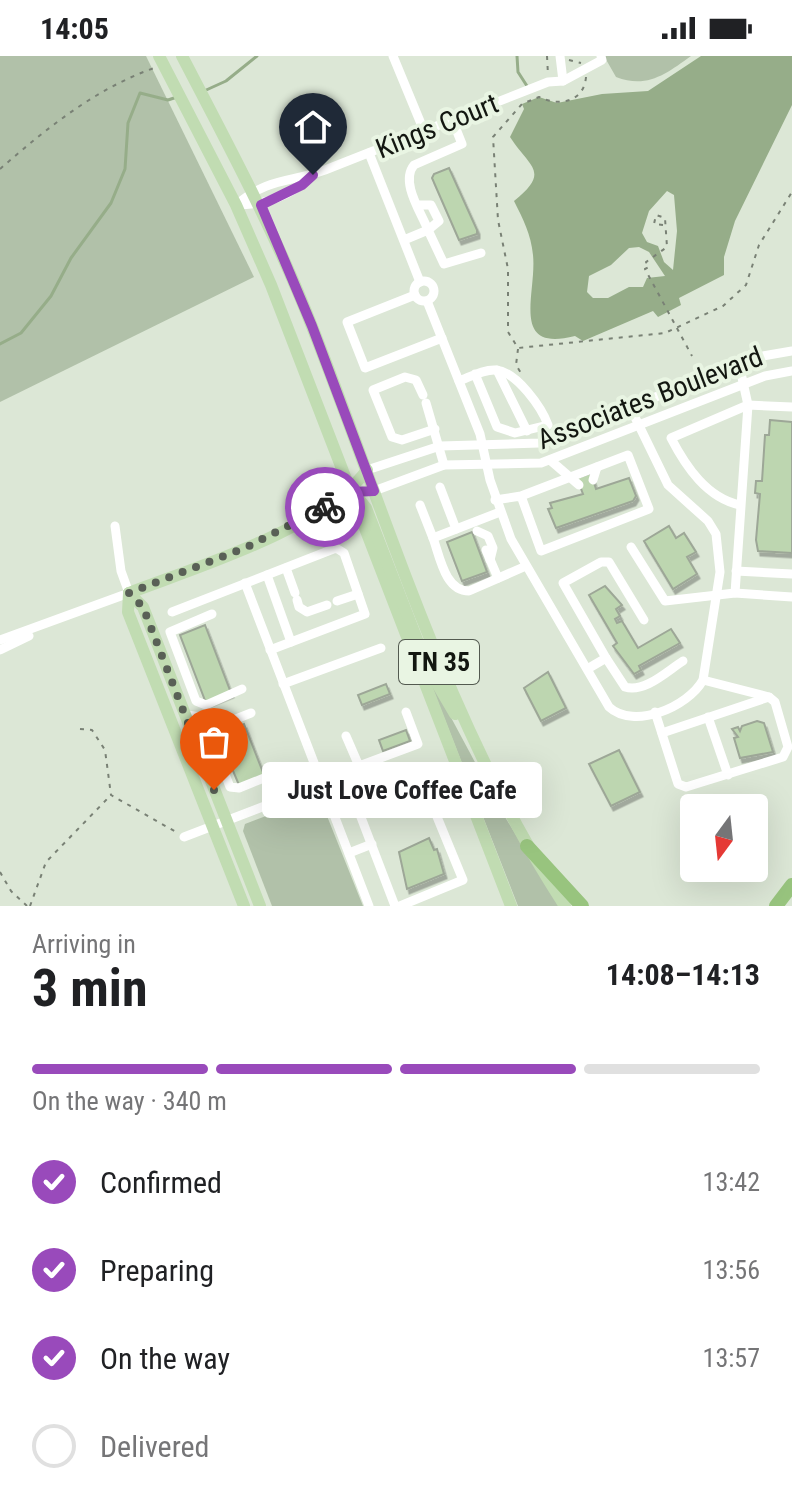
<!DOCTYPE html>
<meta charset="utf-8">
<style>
body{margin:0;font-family:"Roboto Condensed",sans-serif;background:#f6f6f6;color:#202124;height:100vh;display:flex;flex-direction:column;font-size:30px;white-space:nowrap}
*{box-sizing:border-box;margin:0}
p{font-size:26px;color:#757577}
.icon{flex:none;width:44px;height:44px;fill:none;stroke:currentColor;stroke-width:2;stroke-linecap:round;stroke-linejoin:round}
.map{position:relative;height:850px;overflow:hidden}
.sheet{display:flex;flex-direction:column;background:#fff;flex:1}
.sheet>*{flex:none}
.needle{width:52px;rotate:195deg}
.fabs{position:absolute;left:680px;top:738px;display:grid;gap:16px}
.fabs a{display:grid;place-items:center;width:88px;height:88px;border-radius:8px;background:#fff;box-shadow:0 8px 32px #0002;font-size:40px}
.pin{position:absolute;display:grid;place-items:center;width:68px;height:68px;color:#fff;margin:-82px -34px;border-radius:50% 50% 50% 0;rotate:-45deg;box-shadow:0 0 8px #0007}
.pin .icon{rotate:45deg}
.courier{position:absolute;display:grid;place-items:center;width:80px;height:80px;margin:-40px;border:6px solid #994abb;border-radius:50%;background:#fff;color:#222;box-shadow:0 2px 10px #0007}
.bubble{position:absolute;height:56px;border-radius:8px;background:#fff;box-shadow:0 8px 32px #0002;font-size:26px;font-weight:700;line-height:56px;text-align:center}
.overview em{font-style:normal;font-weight:700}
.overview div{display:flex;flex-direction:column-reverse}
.overview{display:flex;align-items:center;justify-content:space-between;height:136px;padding:0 32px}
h1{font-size:52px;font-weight:700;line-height:60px}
.bar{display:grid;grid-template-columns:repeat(4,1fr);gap:12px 8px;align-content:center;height:96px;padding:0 32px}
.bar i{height:10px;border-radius:6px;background:#e0e0e0}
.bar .selected{background:#994abb}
.bar p{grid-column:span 4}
ol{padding:0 32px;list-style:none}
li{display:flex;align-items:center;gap:24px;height:88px}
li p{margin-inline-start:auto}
li .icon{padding:8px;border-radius:50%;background:#994abb;color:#fff;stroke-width:4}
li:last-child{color:#757577}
li i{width:44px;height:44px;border:4px solid #e0e0e0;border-radius:50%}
.status{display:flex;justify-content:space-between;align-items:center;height:56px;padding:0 40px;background:#fff;direction:ltr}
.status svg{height:22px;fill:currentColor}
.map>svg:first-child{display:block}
.green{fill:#b1c1a9}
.water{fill:#96ad89;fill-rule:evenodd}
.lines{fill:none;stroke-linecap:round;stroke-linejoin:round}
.stream{stroke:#96ad89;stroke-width:3}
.building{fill:#bdd6b0;stroke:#9da797;stroke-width:2;filter:url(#shadow)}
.path{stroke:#798175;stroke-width:2;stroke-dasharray:4 6;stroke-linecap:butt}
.minor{stroke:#fff;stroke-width:9}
.major{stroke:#c1dcb2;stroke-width:12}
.highway{stroke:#98c47e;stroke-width:14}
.done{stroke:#596056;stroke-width:8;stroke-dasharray:0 14.4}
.route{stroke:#994abb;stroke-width:10}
.labels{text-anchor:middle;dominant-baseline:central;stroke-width:8;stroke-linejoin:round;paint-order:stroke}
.shield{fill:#e9f5e3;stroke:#535a50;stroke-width:2}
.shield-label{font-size:26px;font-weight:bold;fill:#131711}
.street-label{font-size:28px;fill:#131711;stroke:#e9f5e3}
</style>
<div class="status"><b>14:05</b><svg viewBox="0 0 49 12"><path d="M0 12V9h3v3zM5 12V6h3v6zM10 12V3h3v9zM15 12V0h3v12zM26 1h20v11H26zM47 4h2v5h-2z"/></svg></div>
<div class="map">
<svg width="792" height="850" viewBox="0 0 792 850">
<defs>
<filter id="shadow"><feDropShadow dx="2.5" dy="4.5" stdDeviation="0" flood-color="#0004"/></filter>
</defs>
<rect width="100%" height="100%" fill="#dce7d6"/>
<!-- green -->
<g class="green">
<polygon points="0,0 146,0 254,221 0,346"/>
<path d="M604 0H691C666 18 647 33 616 21Z"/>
<polygon points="425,613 499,751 559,850 518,850"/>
<polygon points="319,740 363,850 272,850 243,775 245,768"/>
</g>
<!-- water -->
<path class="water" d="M701 0H792V49L735 165 724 201V219L679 242 681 249 658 261 653 255 583 285 575 280C509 297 537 238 533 199 531 178 523 163 514 145 551 115 530 112 510 81L524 53 522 48 539 41 557 47 602 38 648 35ZM667 135 674 139 677 175 673 214 664 206 658 190 647 186 642 177 649 155ZM639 191 649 196 665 220 647 222 643 231H629L608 242H593L587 236 589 220 611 209 629 192Z"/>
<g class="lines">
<!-- stream -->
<g class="stream">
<polyline points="517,0 518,16 527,30"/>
<polyline points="204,35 226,25 257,0"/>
<polyline points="0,288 21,277 51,240 71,202 111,147 125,113 128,67 140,37 168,44 177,41"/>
</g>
</g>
<!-- building -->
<g class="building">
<polygon points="449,112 477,174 477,178 459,184 432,122 434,118"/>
<polygon points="770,364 792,366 792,497 758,495 756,484 760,438 755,437 756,425 762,425 765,379 769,379"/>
<polygon points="591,417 596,433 629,422 636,440 633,445 556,472 548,453 552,452 550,447 583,438 577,422"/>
<polygon points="669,470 676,482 684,477 696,496 687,501 697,518 673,533 644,485"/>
<polygon points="472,476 487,516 462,525 447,486"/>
<polygon points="605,530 622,549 616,553 620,560 615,563 617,567 622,565 638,592 671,573 680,587 639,610 641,614 634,618 613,590 617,587 589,539"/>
<polygon points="205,569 231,637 206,647 180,579"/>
<polygon points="548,616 566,652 541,665 524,632"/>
<polygon points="386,628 390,638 362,649 358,639"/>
<polygon points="757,665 764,667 773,696 740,702 734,682 738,681 732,673 738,671 740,675 742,670"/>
<polygon points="244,668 264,719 239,729 218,679"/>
<polygon points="406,674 410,685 383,695 379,684"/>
<polygon points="619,694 640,736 611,750 589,708"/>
<polygon points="429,782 434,794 437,793 444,818 407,833 399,796"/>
</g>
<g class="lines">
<!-- path -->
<g class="path">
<polyline points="547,0 548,19"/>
<polyline points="569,4 581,7"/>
<path d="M586 21C584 46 559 51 539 41L522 48 493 81 498 164 508 213V276L518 292 665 277 723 250 746 229 759 189 792 136"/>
<path d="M0 113C47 72 95 33 154 12"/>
<polyline points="663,169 654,168 656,159 665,162 667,191 646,206 649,211 645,213 692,300"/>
<polyline points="518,293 516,309 521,317"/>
<polyline points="80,673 92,674 105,694 111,739 176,776"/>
<polyline points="0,816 11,835 27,850"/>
<polyline points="30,850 46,806 110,740"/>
</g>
<!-- minor -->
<g class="minor">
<polyline points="393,0 424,75"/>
<polyline points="560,0 563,25"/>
<polyline points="369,97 420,226"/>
<path d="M236 149C269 121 289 127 325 114L548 26 563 25 602 4 601 0"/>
<path d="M237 149C265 149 292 139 313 119"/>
<path d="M418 149H431L439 165 428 174C421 156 400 126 414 109L462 88 452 63"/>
<polyline points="404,184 428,174 444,208 481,197"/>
<circle cx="424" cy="235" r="10"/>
<polyline points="415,239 347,266 365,312 442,282"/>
<path d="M427 245 480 378 490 424 511 483 609 651C634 674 688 651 703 624L720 516 716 478 708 465 668 429 630 351"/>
<polyline points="497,314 527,375"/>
<path d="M459 325C470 321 484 313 496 314 517 316 542 352 548 369L515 377 497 371 475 318"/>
<polyline points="423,339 416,324 405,321 373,334 392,381 402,384 435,373"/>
<polyline points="426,347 444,409"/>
<polyline points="550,404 579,429"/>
<polyline points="367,414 440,390 539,387 757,301 792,295"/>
<polyline points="593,424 597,411"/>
<polyline points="440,431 456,473"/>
<polyline points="374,435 444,409 541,407 765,320 792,315"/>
<polyline points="495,444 521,440 541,495 649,453 628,399 521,440"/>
<polyline points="420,449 433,482"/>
<path d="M740 449C707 442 686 411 671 382L748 349 792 351"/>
<path d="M500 456 433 482C440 501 445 535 469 535L526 510"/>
<polyline points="477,475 488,480 493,492 490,504"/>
<polyline points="631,491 665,545 735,537 748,349 739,308"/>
<polyline points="486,494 498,522"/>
<polyline points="286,512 295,537"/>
<polyline points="736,515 792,518"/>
<polyline points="267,519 291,586"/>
<polyline points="245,527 369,850"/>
<polyline points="735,537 792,541"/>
<polyline points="297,544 299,551 307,556 327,549"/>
<polyline points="337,545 358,538"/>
<polyline points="172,556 336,492 344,497 365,558 270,594"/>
<polyline points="212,558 170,576 196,645 206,649 242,633"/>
<polyline points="0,584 129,537 121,515 115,470"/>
<polyline points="0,594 29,580"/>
<polyline points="606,602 563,527 601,506 609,506 644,564"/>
<path d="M589 612 606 602 625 631C645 637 667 615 683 605"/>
<polyline points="283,628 381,592"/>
<polyline points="655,656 678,728 686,731 783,701 788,691 775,646 769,641 703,624"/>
<polyline points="251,657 208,674 230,731 239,732 274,718"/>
<polyline points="185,659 203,661 191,676"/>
<polyline points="708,661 728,719"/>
<polyline points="662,677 769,641"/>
<polyline points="346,680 359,710 418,688 406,656"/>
<polyline points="184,781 322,728"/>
<polyline points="349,797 372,788"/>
<polyline points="395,850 354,743 419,717 463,824 400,850"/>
</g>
<!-- major -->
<g class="major">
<polyline points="159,0 236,149 271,229 511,850"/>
<path d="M182 0C229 90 276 178 313 273 390 469 449 673 565 850"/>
<polyline points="354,437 366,452 428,612 455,658"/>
<polyline points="129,537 143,551 260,850"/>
<polyline points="129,537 128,556 244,850"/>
<path d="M129 537C197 511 324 472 367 414"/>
</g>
<!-- highway -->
<g class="highway">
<polyline points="527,790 582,850"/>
<polyline points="776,850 792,829"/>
</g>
</g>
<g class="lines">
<!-- done -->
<polyline class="done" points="214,734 143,551 129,537 247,491 325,451"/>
<!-- route -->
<polyline class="route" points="313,119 302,129 261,149 312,270 374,435 351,436 325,451"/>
</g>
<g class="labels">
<!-- shield labels -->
<rect class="shield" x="399" y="584" width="80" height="44" rx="6"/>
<g class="shield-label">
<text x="439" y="606">TN 35</text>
</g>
<!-- street labels -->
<g class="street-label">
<text transform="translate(437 70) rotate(-22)">Kings Court</text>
<text transform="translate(650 342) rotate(-21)">Associates Boulevard</text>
</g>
</g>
</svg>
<div class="fabs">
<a><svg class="needle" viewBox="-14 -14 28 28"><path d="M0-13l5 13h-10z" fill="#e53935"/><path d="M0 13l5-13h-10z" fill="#757577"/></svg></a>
</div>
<div class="pin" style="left:214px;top:734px;background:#ea580c"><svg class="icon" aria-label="bag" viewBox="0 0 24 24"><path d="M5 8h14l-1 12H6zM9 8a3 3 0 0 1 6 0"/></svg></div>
<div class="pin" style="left:313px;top:119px;background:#1f2937"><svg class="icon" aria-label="home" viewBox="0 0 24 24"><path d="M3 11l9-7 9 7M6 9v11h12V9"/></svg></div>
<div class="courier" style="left:325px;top:451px"><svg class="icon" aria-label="bike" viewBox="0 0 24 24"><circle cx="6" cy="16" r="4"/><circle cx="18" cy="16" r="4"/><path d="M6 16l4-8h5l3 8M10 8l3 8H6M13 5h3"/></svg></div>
<div class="bubble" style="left:262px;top:706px;width:280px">Just Love Coffee Cafe</div>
</div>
<section class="sheet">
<div class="overview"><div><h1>3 min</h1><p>Arriving in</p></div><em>14:08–14:13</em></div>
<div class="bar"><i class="selected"></i><i class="selected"></i><i class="selected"></i><i></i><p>On the way · 340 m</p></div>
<ol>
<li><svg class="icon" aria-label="check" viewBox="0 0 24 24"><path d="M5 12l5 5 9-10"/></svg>Confirmed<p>13:42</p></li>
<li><svg class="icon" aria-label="check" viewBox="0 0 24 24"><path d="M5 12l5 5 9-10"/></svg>Preparing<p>13:56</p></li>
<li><svg class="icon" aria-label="check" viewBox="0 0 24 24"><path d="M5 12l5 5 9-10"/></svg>On the way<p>13:57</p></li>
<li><i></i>Delivered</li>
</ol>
</section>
